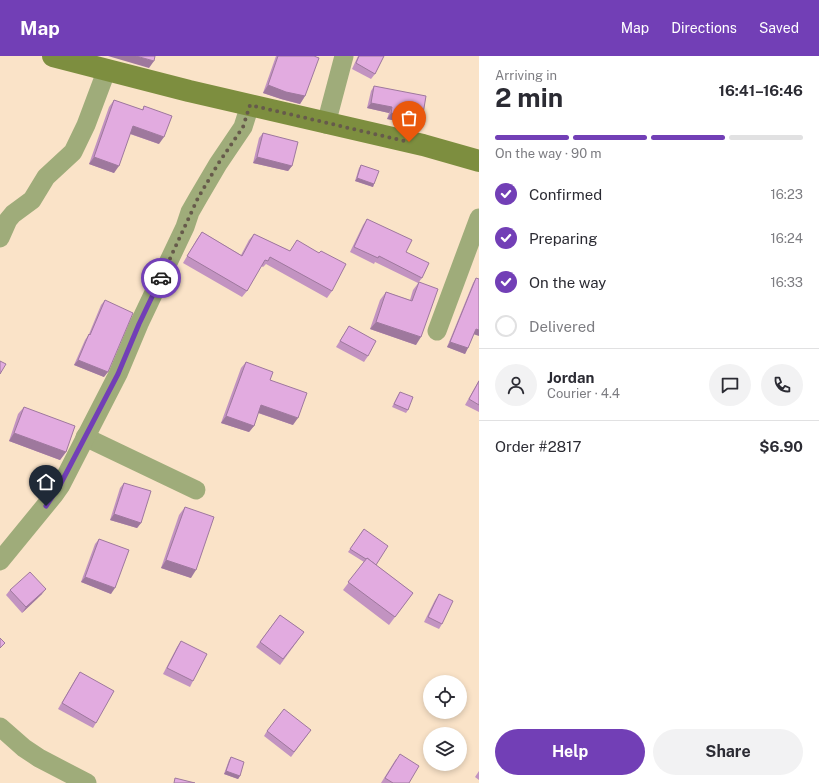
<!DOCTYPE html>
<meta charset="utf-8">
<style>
body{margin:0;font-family:"Public Sans",sans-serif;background:#f2f2f3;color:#2b2b33;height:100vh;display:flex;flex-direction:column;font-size:15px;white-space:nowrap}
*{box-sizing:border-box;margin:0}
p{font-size:13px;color:#7c7c81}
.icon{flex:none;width:22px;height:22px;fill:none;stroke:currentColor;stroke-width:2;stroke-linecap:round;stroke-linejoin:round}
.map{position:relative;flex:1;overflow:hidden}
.side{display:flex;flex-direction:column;background:#fff;width:340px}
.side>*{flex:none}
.fabs{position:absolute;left:423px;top:619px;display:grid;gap:8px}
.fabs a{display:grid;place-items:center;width:44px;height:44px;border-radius:50%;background:#fff;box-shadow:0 2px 6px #0003;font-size:20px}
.pin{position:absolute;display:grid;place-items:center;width:34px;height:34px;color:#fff;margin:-41px -17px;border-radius:50% 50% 50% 0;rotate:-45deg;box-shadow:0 0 4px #0007}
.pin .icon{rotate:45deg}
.courier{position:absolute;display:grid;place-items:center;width:40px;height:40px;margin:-20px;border:3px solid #723fb6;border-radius:50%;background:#fff;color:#222;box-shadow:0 1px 5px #0007}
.head em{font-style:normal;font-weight:700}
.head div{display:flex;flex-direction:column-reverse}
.head{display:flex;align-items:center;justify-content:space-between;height:68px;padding:0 16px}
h1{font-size:26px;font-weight:700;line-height:30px}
.bar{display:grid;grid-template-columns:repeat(4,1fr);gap:6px 4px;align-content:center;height:48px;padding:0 16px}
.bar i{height:5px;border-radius:3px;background:#e1e1e2}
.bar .selected{background:#723fb6}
.bar p{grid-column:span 4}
.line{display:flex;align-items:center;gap:10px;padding:0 16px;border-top:1px solid #e1e1e2}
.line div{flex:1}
.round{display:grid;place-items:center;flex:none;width:42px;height:42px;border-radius:21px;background:#f2f2f3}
ol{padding:0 16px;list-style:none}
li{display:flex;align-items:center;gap:12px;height:44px}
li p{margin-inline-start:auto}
li .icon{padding:4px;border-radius:50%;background:#723fb6;color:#fff;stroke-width:4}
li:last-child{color:#7c7c81}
li i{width:22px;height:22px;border:2px solid #e1e1e2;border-radius:50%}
.primary-button{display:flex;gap:8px;margin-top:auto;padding:8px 16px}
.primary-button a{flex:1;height:46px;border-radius:24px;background:#723fb6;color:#fff;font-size:16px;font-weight:700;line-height:46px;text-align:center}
.primary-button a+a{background:#f2f2f3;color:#2b2b33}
header{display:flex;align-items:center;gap:24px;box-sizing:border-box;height:56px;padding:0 20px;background:#723fb6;color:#fff}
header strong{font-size:19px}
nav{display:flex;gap:22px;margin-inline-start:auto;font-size:14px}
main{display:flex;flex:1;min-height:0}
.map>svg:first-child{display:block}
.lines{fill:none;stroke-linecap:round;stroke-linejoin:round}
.street{stroke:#9fac7a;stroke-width:19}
.secondary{stroke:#7d8e3f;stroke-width:22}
.wall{fill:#c293c1}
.shaded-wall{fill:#9e789d}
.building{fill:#e2abe0;stroke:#9e789d}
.done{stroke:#665a4b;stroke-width:4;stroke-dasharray:0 7.2}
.route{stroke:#723fb6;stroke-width:5}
</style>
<header>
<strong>Map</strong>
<nav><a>Map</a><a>Directions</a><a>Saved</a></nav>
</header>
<main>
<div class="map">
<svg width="479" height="727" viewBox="0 0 479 727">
<rect width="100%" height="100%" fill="#fae3c8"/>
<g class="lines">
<!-- street -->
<g class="street">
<polyline points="326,68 344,0"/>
<polyline points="0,182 8,164 13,158 32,144 46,121 73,96 86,69 107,13"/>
<polyline points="437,275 479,162"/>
<polyline points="85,381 196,434"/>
<polyline points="0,505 54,439 61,429 118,318 139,268 185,171 190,156 198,142 218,108 243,71 250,49"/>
<polyline points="0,671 24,692 39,702 87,727"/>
</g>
<!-- secondary -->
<polyline class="secondary" points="53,0 189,35 423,89 479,105"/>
</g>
<!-- wall -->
<g class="wall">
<polygon points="276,0 314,0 305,40 300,48 281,43 263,37"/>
<polygon points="358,0 384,0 375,18 371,23 352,13"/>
<polygon points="374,30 422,64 418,69 387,63 389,57 367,52 371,35"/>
<polygon points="114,44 142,54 144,50 159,88 130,78 114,117 89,108 109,51"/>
<polygon points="263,77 292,110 288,115 253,107 259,82"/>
<polygon points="361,109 374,128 373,131 355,125 359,112"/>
<polygon points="367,163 406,196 422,222 418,227 375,206 374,208 350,196 363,169"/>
<polygon points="202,176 241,199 249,184 254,178 290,195 297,184 332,235 327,242 266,208 263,211 261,210 247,235 242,241 183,207 197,183"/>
<polygon points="476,222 474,278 465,298 447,291 473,227"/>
<polygon points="419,226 416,289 370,273 380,244 386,236 410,244 413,234"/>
<polygon points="105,244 104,321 74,309 85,284 89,278 101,249"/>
<polygon points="349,270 368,300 364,306 336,291"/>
<polygon points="246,306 270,324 293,369 258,357 254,370 249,376 221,367 241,312"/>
<polygon points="479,324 479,356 465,349"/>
<polygon points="400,336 408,354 406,357 392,351 398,339"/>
<polygon points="24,351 66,396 60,404 9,385 18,358"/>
<polygon points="124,427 141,467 137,472 110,464 120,432"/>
<polygon points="185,451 191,522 161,512 179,459"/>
<polygon points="364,473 376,509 413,537 389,569 343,534 364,506 348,496"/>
<polygon points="99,483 111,538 81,526 95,488"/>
<polygon points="10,534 42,538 22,557 6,539"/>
<polygon points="439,538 442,568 439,573 424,566 435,544"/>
<polygon points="280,559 304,576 280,609 256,591"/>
<polygon points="181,585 193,625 190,631 163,618 177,591"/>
<polygon points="80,616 96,667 93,672 58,653 76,622"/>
<polygon points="311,674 291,701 264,680 267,675"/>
<polygon points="231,701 240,720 238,723 224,718 229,704"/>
<polygon points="396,703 409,727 381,727"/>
<polygon points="479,715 479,724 475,721"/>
</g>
<!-- shaded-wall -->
<g class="shaded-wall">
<polygon points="108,0 136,0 154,5 149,12"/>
<polygon points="268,29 305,40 300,48 281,43 263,37"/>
<polygon points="371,47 392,51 389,57 367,52"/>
<polygon points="391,57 422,64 418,69 387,63"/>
<polygon points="133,70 164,81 159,88 128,77"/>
<polygon points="94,101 119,110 114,117 89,108"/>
<polygon points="257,101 292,110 288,115 253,107"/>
<polygon points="357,122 374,128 373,131 355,125"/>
<polygon points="376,266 421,281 416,289 370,273"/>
<polygon points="476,273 479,274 479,280 473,278"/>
<polygon points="450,286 468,292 465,298 447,291"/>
<polygon points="78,304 108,316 104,321 74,309"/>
<polygon points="261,349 298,362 293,369 256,356"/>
<polygon points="226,360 254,370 249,376 221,367"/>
<polygon points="14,377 66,396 60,404 9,385"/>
<polygon points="114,458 141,467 137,472 110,464"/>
<polygon points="166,504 196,514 191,522 161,512"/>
<polygon points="85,521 115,532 111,538 81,526"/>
<polygon points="46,533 42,538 22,557 26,551"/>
<polygon points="226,715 240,720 238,723 224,718"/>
</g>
<!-- building -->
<g class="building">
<polygon points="136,0 155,0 154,5"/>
<polygon points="278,0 314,0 319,2 305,40 286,36 268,29"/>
<polygon points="359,0 384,0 375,18 356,7"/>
<polygon points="374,30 426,40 422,64 391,57 392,51 371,47"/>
<polygon points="114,44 143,54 144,50 172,60 164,81 133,70 119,110 94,101"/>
<polygon points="263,77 298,86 292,110 257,101"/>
<polygon points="361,109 379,115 374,128 357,122"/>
<polygon points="367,163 412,184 406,196 429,207 422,222 379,200 378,202 354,191"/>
<polygon points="202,176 242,200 254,178 290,195 297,184 319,197 321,195 346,208 332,235 270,201 268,205 265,204 247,235 187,200"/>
<polygon points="476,222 479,223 479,274 476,273 468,292 450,286"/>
<polygon points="419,226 438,233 421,281 376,266 386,236 412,245"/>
<polygon points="105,244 133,257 108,316 78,304 89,278 90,279"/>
<polygon points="349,270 376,285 368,300 340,285"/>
<polygon points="0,305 6,308 0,318"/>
<polygon points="246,306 273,316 270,324 307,337 298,362 261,349 254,370 226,360"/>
<polygon points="479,325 479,349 469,343"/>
<polygon points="400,336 413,341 408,354 394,348"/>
<polygon points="24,351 75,370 66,396 14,377"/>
<polygon points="124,427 151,435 141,467 114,458"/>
<polygon points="185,451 214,461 196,514 166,504"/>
<polygon points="364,473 388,490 376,509 367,502 366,503 350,493"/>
<polygon points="99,483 129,494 115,532 85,521"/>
<polygon points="367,502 413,537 395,561 348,526"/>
<polygon points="30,516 46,533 26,551 10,534"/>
<polygon points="439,538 453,545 442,568 428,561"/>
<polygon points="280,559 304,576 283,603 260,586"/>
<polygon points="0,582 5,587 0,592"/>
<polygon points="181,585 207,598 193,625 167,612"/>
<polygon points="80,616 114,635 96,667 62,647"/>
<polygon points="284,653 311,674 294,696 267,675"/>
<polygon points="400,698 419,710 409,727 393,727 385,722"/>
<polygon points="231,701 244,706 240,720 226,715"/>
<polygon points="175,722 195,727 174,727"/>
</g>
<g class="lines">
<!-- done -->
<polyline class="done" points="161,222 198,142 218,108 243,71 250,49 409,86"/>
<!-- route -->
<polyline class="route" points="46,450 60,429 118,318 139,268 161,222"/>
</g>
</svg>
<div class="fabs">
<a><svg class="icon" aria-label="locate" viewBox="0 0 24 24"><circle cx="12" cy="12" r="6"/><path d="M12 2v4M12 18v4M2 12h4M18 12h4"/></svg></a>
<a><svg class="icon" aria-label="layers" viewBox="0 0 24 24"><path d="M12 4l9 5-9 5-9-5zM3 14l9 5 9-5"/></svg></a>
</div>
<div class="pin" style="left:409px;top:86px;background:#ea580c"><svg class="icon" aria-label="bag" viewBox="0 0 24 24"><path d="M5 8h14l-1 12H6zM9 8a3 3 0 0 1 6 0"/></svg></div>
<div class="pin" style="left:46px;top:450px;background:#1f2937"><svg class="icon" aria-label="home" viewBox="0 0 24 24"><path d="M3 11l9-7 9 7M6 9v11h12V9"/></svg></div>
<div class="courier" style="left:161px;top:222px"><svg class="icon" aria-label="car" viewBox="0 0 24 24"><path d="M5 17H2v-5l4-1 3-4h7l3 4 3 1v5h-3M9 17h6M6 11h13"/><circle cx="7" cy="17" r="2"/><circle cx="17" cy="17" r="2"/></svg></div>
</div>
<section class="side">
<div class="head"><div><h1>2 min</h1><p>Arriving in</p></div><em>16:41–16:46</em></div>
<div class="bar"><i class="selected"></i><i class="selected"></i><i class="selected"></i><i></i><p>On the way · 90 m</p></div>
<ol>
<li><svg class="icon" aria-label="check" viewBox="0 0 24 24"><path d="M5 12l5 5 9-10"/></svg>Confirmed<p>16:23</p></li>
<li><svg class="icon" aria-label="check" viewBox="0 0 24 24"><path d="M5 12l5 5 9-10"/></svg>Preparing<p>16:24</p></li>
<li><svg class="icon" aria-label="check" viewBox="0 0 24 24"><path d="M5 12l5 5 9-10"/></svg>On the way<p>16:33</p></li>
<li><i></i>Delivered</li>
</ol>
<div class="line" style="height:72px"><a class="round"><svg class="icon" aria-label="person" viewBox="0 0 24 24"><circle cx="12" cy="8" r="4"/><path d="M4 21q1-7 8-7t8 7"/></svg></a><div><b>Jordan</b><p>Courier · 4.4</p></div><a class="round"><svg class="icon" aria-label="chat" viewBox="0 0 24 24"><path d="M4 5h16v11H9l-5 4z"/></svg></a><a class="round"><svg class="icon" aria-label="phone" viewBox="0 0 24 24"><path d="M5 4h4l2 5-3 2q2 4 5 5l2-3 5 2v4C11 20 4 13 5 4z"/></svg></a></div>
<div class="line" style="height:52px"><div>Order #2817</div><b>$6.90</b></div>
<div class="primary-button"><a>Help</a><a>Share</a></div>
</section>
</main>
